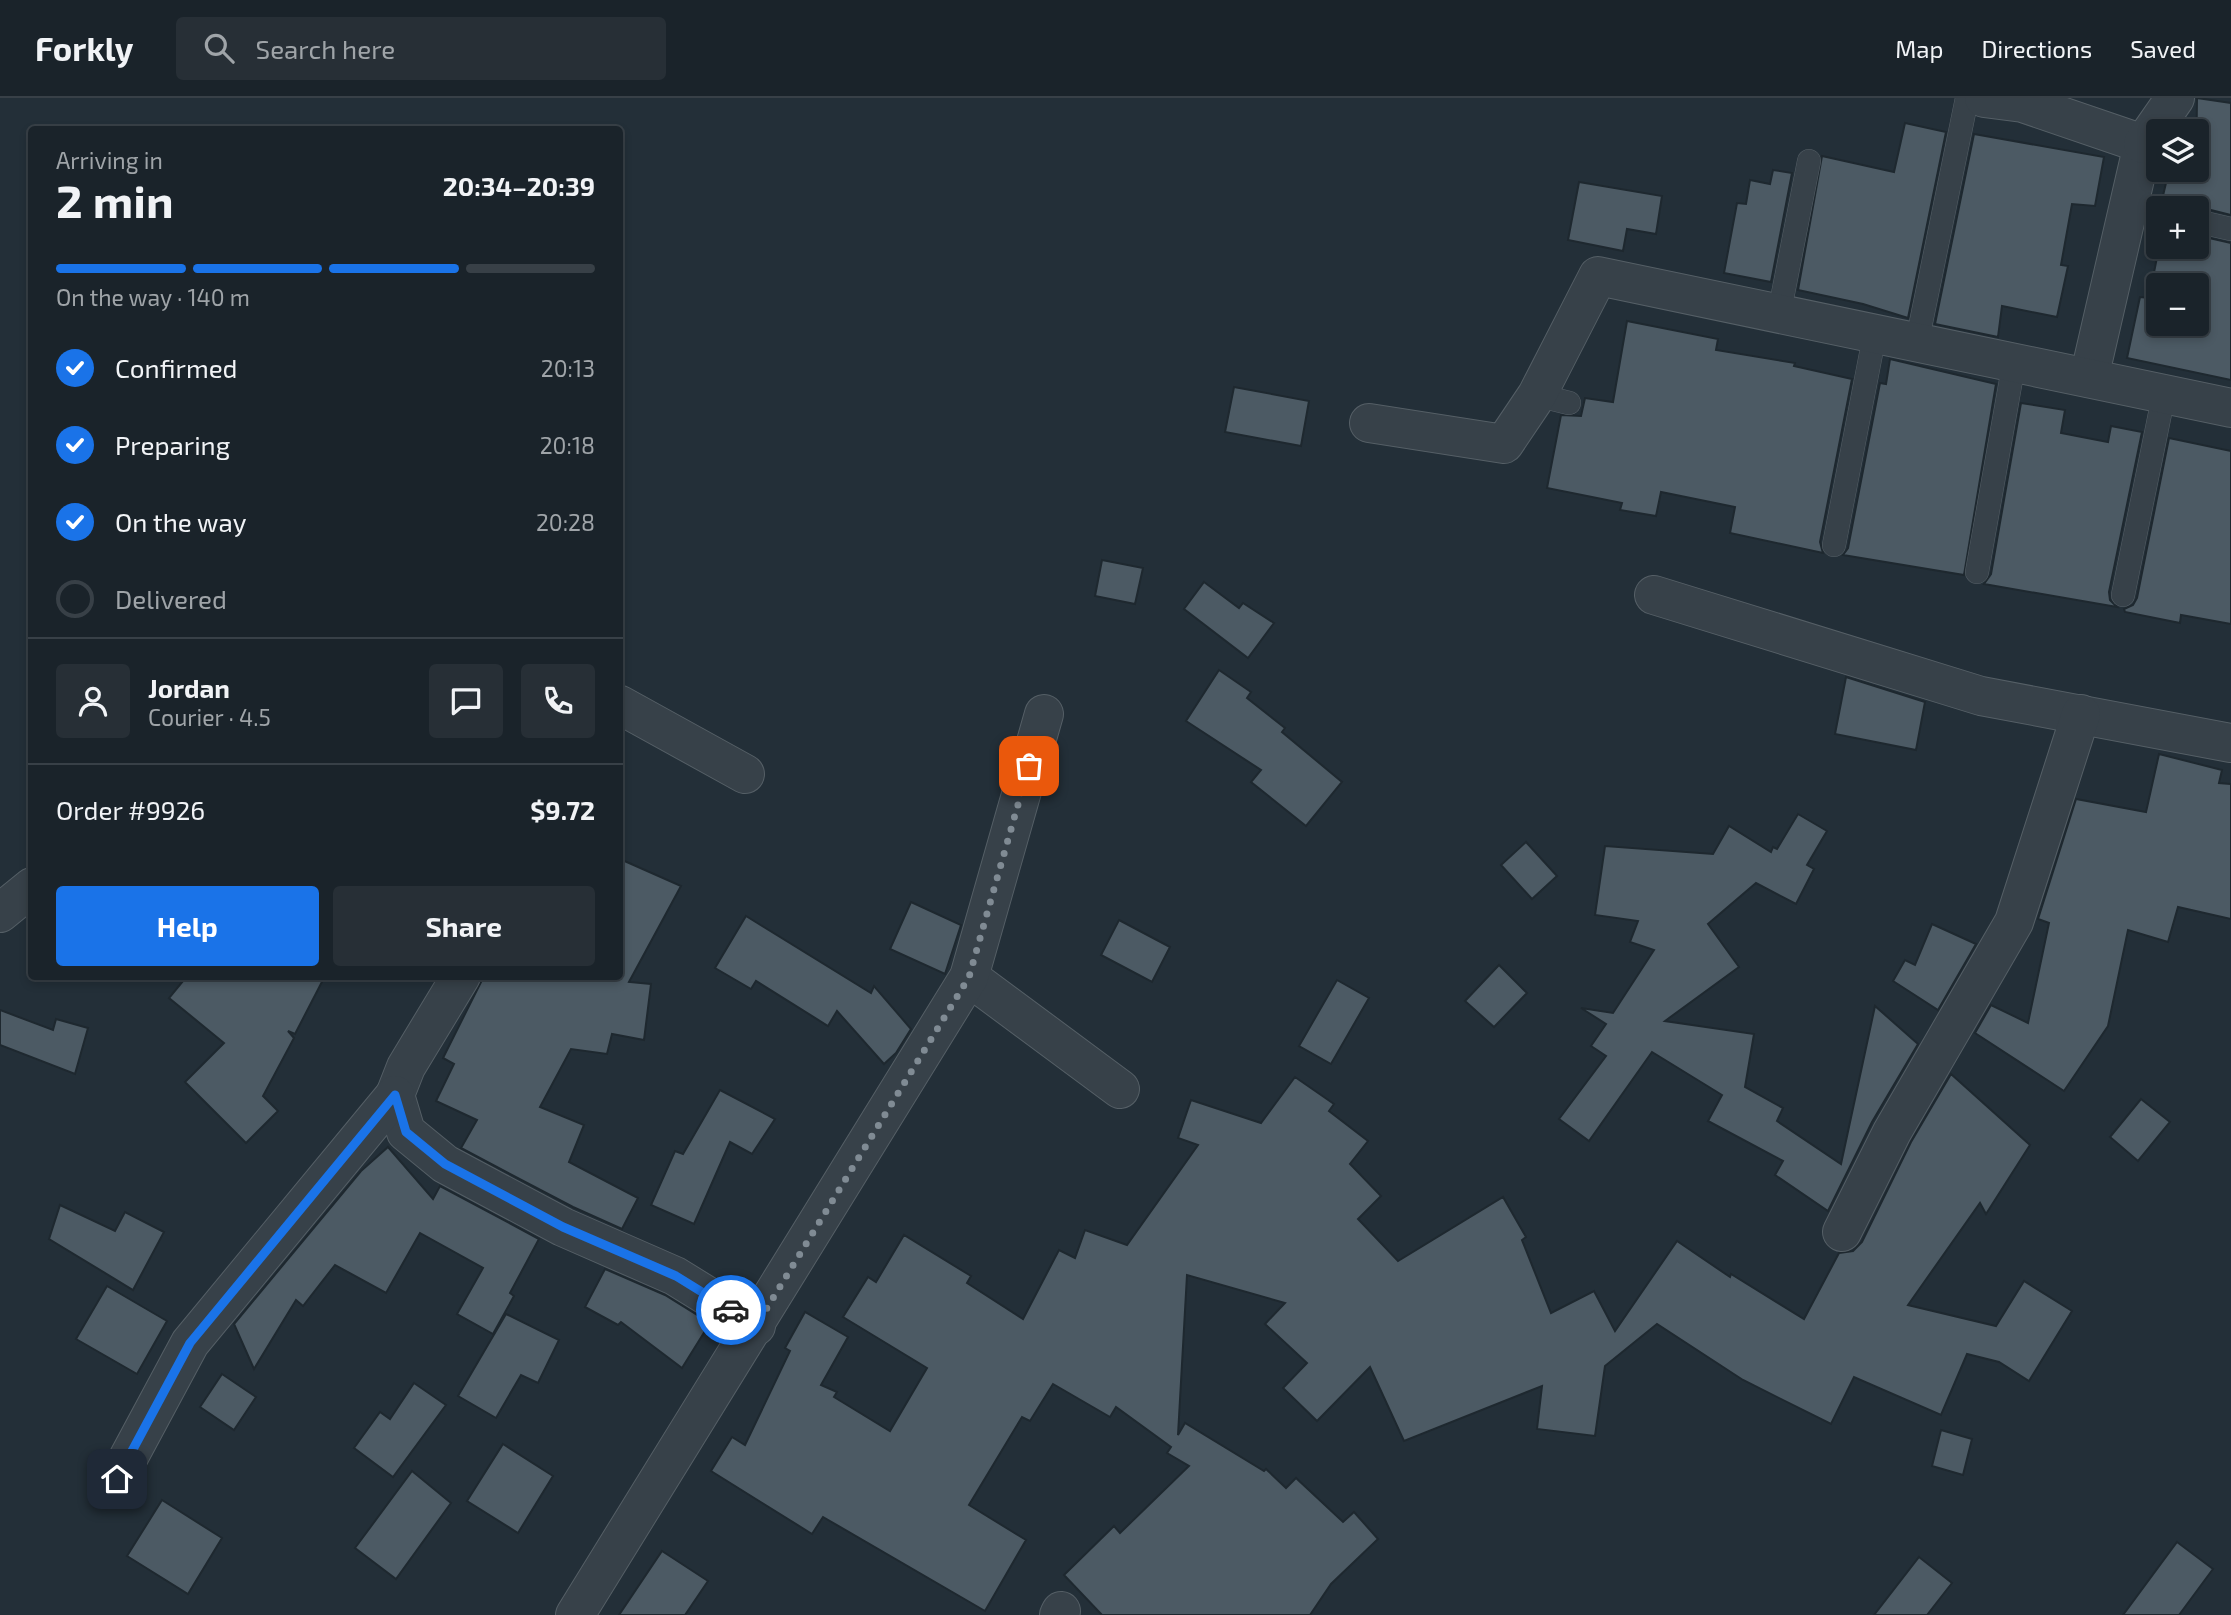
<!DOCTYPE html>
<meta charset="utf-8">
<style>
body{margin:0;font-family:"Exo 2",sans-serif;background:#272f36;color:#f1f3f6;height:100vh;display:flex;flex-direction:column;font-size:26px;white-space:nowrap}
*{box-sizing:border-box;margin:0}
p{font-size:23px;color:#9fa4a8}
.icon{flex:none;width:38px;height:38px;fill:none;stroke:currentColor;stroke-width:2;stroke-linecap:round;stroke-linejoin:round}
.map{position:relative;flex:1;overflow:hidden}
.panel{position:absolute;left:28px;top:28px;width:595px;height:854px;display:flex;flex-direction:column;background:#1a232a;border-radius:7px;box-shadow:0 4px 10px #0003,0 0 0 2px #384047}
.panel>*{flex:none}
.buttons{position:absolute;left:2146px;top:21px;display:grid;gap:14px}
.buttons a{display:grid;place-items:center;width:63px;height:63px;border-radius:7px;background:#1a232a;box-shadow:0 4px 10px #0003,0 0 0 2px #384047;font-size:35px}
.pin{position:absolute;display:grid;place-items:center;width:60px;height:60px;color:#fff;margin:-30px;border-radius:14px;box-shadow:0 4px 10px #0006}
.courier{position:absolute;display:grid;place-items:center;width:70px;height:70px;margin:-35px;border:5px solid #1a73e8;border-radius:50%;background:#fff;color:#222;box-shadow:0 2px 9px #0007}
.head em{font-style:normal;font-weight:700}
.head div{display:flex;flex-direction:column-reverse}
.head{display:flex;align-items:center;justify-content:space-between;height:119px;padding:0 28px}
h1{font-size:46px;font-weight:700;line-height:52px}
.bar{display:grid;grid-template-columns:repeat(4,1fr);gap:10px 7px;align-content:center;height:84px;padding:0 28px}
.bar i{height:9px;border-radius:5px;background:#384047}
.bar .on{background:#1a73e8}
.bar p{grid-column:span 4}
.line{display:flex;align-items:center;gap:18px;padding:0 28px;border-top:2px solid #384047}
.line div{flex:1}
.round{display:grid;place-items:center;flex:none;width:74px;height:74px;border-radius:7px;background:#272f36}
ol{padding:0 28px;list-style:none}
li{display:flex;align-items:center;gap:21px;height:77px}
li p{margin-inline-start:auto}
li .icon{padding:7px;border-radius:50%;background:#1a73e8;color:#fff;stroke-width:4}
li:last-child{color:#9fa4a8}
li i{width:38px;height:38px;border:4px solid #384047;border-radius:50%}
.primary-button{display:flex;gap:14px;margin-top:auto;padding:14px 28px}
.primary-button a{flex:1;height:80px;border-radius:7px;background:#1a73e8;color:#fff;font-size:28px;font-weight:700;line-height:80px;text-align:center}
.primary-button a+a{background:#272f36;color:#f1f3f6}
header{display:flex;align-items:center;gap:42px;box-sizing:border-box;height:98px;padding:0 35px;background:#1a232a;border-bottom:2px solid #384047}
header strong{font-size:33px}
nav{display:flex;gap:38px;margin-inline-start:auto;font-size:24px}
.search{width:490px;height:63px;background:#272f36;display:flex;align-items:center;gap:18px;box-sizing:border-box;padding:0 24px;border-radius:7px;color:#9fa4a8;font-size:26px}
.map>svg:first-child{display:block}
.building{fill:#4c5a64;stroke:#1e282f;stroke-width:2;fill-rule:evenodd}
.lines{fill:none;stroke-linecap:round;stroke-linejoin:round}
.lane-casing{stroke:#555f66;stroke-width:24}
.street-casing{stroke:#555f66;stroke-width:40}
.lane{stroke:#374149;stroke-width:23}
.street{stroke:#374149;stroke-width:38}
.done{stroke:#808b94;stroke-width:7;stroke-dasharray:0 12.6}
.route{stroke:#1a73e8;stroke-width:9}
</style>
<header>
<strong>Forkly</strong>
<div class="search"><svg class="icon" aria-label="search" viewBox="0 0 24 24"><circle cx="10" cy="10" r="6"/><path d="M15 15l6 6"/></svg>Search here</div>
<nav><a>Map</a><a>Directions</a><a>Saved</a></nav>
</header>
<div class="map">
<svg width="2231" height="1517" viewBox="0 0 2231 1517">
<rect width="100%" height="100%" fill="#232f38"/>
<!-- building -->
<g class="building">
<polygon points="2197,0 2231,5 2231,117 2199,109 2171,110 2162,102 2169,72 2196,72"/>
<polygon points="1905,25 1946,34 1908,220 1863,206 1798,192 1822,58 1894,74"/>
<polygon points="1974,36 2104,59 2095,108 2072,106 2061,167 2068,168 2057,219 2002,208 1998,239 1935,226"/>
<polygon points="1773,72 1792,75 1771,184 1724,175 1737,105 1746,106 1750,82 1770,86"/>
<polygon points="1579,84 1662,98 1656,136 1627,131 1623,153 1568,142"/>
<path d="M2196 137 2231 145V282L2127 260 2140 199 2149 200 2159 149H2196ZM2158 187H2196V226H2158Z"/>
<polygon points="1627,223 1718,241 1716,252 1795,265 1794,268 1852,281 1820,444 1823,455 1730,435 1735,409 1661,394 1656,418 1620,412 1622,405 1547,390 1561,317 1581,318 1585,300 1613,304"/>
<polygon points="1890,261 1996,286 1964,477 1843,457 1848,450 1880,285 1886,286"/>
<polygon points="1234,289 1309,303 1301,348 1225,334"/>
<polygon points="2021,305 2065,312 2061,335 2108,344 2111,328 2142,334 2109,494 2110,502 2117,509 1984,486 1991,476"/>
<polygon points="2169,340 2231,353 2231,526 2181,517 2180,525 2125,514 2124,511 2133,507 2137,500"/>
<polygon points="1102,462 1143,470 1135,506 1095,498"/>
<polygon points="1204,484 1239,510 1243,505 1274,525 1248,560 1184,511"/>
<polygon points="1219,572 1251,594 1247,600 1285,630 1282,634 1342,684 1306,728 1251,684 1261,672 1186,623"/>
<polygon points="1846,579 1925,604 1916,652 1835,636"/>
<polygon points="2159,656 2222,672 2219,685 2231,686 2231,821 2178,809 2168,844 2128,832 2108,928 2064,993 1975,935 1991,907 2028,925 2049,825 2038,821 2076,701 2146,714"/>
<polygon points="1798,716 1827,733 1807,767 1814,771 1796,806 1756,785 1708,826 1739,869 1665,923 1754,936 1745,989 1783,1010 1777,1023 1841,1066 1875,908 1918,946 1872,1024 1828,1113 1775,1077 1783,1063 1708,1023 1722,997 1652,954 1589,1043 1559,1021 1606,958 1591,948 1606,926 1581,910 1613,915 1654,852 1630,844 1638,823 1595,817 1605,748 1713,756 1729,728 1771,754 1773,749 1777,751"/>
<polygon points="1526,744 1557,778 1532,801 1501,767"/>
<polygon points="620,761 681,788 629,884 651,886 644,942 612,936 607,956 571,951 540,1009 584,1027 569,1064 638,1100 622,1131 573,1109 461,1050 477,1022 436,1003 454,966 443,960 484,878 620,878"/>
<polygon points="911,804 961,827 945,876 890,851"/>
<polygon points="746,818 871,895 874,888 911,931 896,955 884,966 837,913 828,928 756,883 751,891 715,870"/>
<polygon points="1119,822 1170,849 1152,884 1101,857"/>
<polygon points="1932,826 1976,846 1938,912 1893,883 1905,862 1915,867"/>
<polygon points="1499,867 1527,895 1494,929 1465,903"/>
<polygon points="174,878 325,878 295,936 288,933 294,940 263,998 278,1013 246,1045 185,984 224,945 169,900 183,883"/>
<polygon points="1337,882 1369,900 1331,966 1299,948"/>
<polygon points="0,912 53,932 56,921 88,930 75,976 0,947"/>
<polygon points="1951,976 2030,1047 1986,1116 1980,1105 1908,1207 1996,1228 2024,1183 2072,1213 2029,1283 1999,1264 1967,1256 1941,1317 1854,1279 1831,1326 1743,1282 1657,1226 1605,1268 1595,1338 1537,1331 1542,1288 1404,1343 1370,1269 1317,1323 1283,1290 1307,1265 1265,1226 1285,1205 1187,1177 1178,1337 1185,1325 1264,1373 1266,1371 1286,1390 1296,1380 1343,1424 1354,1414 1378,1441 1331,1486 1310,1517 1102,1517 1064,1477 1114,1428 1120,1435 1189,1368 1167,1355 1171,1349 1116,1309 1110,1319 1053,1286 1030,1323 1022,1319 969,1407 1026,1442 985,1513 823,1419 812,1436 711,1373 732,1339 745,1347 790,1253 785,1250 805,1214 848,1239 821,1287 837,1294 834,1299 890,1333 927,1270 843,1219 868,1179 876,1184 904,1137 971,1178 967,1185 1023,1221 1059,1152 1075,1160 1085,1132 1127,1147 1198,1047 1178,1040 1191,1002 1261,1025 1295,979 1334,1006 1329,1013 1368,1043 1350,1066 1381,1098 1358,1121 1398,1163 1503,1099 1526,1139 1522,1142 1551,1215 1594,1193 1615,1233 1677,1143 1730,1179 1731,1176 1804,1221 1839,1155 1853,1153 1862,1144 1911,1044"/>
<polygon points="720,992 775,1021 752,1056 730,1044 694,1126 651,1107 675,1053 683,1056"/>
<polygon points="2141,1001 2170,1024 2138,1063 2110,1039"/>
<polygon points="388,1049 433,1101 440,1088 539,1141 510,1195 514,1198 493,1236 457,1216 483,1170 420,1135 386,1195 335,1167 303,1208 296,1202 254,1271 234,1226 361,1073"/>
<polygon points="60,1107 115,1133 125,1114 164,1134 133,1192 49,1141"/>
<polygon points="605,1171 665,1197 710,1225 682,1270 621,1224 618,1227 585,1209"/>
<polygon points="107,1188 167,1223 137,1276 76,1241"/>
<polygon points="506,1216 559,1242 538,1285 521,1277 496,1320 458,1298"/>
<polygon points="222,1276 256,1299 234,1332 200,1309"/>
<polygon points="414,1285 446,1307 393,1379 354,1350 380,1314 390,1321"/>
<polygon points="1941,1332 1972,1341 1963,1377 1932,1368"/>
<polygon points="503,1346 553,1378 518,1435 467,1403"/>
<polygon points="412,1373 451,1405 396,1481 355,1450"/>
<polygon points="162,1402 222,1440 188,1496 127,1458"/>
<polygon points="2177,1444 2213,1471 2179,1517 2123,1517"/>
<polygon points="662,1453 708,1483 685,1517 619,1517"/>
<polygon points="1919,1459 1952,1485 1927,1517 1874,1517"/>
</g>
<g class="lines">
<defs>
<g id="lane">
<polyline points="2128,109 2158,115"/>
<polyline points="2196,123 2231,131"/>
<polyline points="1779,216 1809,63"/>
<polyline points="1917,244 1967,0"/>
<polyline points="1537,297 1569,305"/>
<polyline points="1834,447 1875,235"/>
<polyline points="1977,474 2014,265"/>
<polyline points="2123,497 2164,296"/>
</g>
<g id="street">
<polyline points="1984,0 2023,5 2143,46 2089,280"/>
<polyline points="2143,46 2175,0"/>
<polyline points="1369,325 1504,346 1537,297 1598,178 2231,310"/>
<polyline points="1654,497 1981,598 2231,645"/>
<polyline points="620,607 745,676"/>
<polyline points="0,815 32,789"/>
<polyline points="461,878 406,969 395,997 406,1034 445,1066 563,1129 675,1178 756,1228"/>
<polyline points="969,879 1120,991"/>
<polyline points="1842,1134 1892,1034 2014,824 2081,616"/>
<polyline points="117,1381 190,1245 395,997"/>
<polyline points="575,1517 969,879 1044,616"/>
<polyline points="1059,1517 1061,1513"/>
</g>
</defs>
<!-- lane casing -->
<use href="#lane" class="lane-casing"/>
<!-- street casing -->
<use href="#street" class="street-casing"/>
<!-- lane -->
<use href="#lane" class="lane"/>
<!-- street -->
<use href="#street" class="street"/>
</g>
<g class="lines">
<!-- done -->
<polyline class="done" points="731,1212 756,1228 969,879 1029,668"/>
<!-- route -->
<polyline class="route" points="117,1381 190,1245 395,997 406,1034 445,1066 563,1129 676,1178 731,1212"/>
</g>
</svg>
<div class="buttons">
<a><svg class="icon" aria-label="layers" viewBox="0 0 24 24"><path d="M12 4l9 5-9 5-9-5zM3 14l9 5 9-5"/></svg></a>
<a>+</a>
<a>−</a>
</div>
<div class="pin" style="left:1029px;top:668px;background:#ea580c"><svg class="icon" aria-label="bag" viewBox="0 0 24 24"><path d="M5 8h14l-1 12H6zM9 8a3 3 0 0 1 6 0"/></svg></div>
<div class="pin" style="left:117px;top:1381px;background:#1f2937"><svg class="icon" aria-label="home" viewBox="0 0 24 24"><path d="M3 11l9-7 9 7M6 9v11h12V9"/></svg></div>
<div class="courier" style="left:731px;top:1212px"><svg class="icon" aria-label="car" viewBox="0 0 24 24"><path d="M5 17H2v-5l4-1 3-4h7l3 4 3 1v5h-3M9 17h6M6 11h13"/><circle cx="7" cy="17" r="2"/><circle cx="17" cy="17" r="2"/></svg></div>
<section class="panel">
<div class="head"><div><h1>2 min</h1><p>Arriving in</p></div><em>20:34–20:39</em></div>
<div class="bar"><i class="on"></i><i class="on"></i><i class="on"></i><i></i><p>On the way · 140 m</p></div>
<ol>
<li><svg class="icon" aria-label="check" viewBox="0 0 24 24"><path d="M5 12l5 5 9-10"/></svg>Confirmed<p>20:13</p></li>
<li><svg class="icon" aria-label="check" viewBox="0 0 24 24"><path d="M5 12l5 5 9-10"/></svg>Preparing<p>20:18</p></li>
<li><svg class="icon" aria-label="check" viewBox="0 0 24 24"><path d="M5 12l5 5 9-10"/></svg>On the way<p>20:28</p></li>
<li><i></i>Delivered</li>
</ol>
<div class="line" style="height:126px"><a class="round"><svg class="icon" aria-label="person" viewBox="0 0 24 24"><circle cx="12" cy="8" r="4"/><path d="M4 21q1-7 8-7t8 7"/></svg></a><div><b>Jordan</b><p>Courier · 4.5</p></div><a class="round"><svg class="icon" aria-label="chat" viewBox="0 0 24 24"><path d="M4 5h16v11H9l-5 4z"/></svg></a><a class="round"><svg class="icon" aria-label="phone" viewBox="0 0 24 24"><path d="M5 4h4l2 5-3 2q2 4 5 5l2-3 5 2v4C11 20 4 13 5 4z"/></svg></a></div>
<div class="line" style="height:91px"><div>Order #9926</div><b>$9.72</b></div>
<div class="primary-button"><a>Help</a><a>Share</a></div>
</section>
</div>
